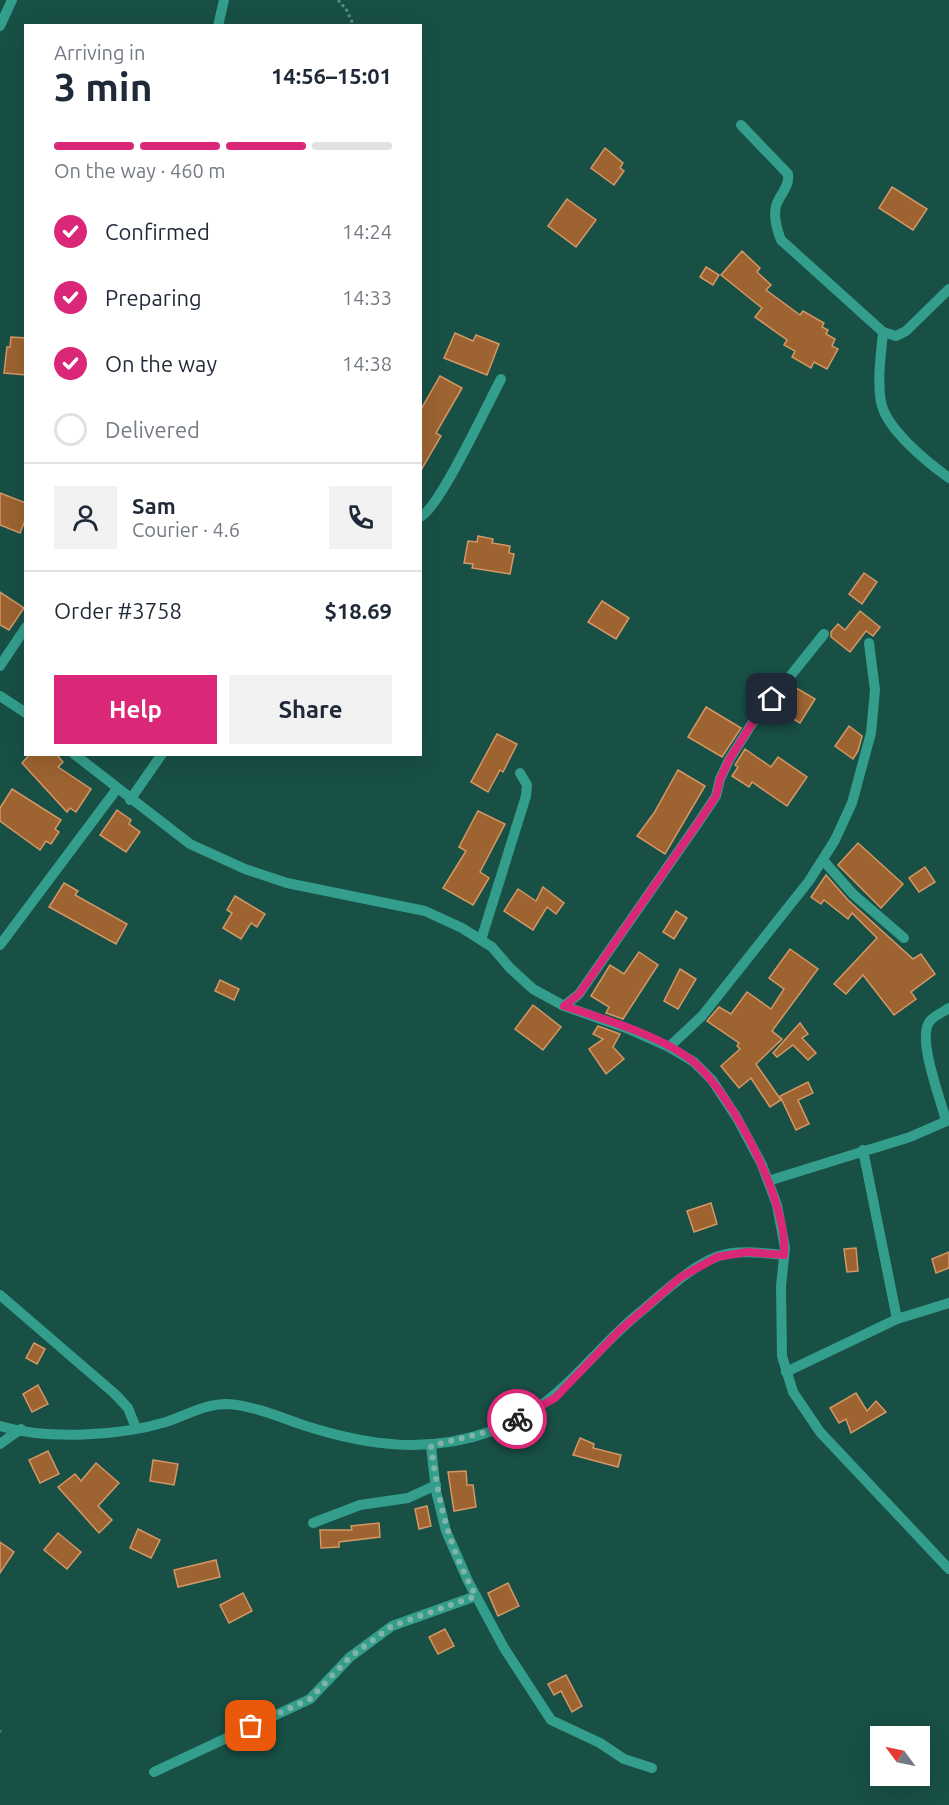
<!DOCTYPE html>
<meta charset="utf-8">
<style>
body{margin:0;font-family:Ubuntu,sans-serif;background:#f2f2f3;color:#1f2937;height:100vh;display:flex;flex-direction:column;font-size:22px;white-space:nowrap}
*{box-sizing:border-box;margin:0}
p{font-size:20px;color:#747a83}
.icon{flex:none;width:33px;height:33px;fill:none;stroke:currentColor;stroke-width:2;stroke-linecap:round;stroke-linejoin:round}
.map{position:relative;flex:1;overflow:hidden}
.drawer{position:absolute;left:24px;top:24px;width:398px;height:732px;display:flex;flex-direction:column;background:#fff;border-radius:0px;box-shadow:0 6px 24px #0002}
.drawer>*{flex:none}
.needle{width:39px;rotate:303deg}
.fabs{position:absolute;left:870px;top:1726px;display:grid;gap:12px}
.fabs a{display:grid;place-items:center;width:60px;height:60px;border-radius:0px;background:#fff;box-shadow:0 6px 24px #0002;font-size:30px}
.pin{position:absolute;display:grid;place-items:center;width:51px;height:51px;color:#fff;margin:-26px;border-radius:12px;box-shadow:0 3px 9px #0006}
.courier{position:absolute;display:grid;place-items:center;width:60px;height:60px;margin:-30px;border:4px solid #db2777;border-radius:50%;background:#fff;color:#222;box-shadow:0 2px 8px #0007}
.overview em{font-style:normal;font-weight:700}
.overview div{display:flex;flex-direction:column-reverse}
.overview{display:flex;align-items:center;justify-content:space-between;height:102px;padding:0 30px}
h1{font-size:39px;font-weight:700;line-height:45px}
.bar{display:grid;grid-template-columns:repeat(4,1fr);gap:9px 6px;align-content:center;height:72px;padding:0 30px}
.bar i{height:8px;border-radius:4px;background:#e0e1e3}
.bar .selected{background:#db2777}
.bar p{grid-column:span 4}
.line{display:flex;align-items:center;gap:15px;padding:0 30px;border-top:2px solid #e0e1e3}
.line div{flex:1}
.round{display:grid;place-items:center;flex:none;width:63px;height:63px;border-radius:0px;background:#f2f2f3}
ol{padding:0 30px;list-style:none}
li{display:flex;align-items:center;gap:18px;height:66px}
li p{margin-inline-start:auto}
li .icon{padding:6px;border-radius:50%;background:#db2777;color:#fff;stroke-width:4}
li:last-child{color:#747a83}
li i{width:33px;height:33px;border:3px solid #e0e1e3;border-radius:50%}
.action{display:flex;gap:12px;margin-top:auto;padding:12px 30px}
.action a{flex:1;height:69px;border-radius:0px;background:#db2777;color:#fff;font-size:24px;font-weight:700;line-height:69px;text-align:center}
.action a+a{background:#f2f2f3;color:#1f2937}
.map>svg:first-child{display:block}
.building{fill:#9d6331;stroke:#d59765;stroke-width:1.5}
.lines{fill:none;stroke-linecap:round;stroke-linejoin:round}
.path{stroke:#588c82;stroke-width:3;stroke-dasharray:3 3;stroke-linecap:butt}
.minor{stroke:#349e8c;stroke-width:10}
.done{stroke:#82b3a9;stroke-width:6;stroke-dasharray:0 10.8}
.route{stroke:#db2777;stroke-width:8}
</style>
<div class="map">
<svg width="949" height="1805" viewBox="0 0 949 1805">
<rect width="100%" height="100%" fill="#185046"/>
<!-- building -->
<g class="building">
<polygon points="605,148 623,163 620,168 624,171 614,185 591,168"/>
<polygon points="892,187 927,209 913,230 879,208"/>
<polygon points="567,199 596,220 576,247 548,226"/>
<polygon points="742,251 760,268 757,272 771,285 766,290 800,315 803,311 824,323 822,327 828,330 826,334 835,339 832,346 838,349 827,369 814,362 811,368 792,357 795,351 784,345 787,340 755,317 762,308 721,275"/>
<polygon points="706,267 719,275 713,285 700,277"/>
<polygon points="455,333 473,341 476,335 499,344 487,375 444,358"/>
<polygon points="11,337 26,338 26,375 4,373 7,347 10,347"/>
<polygon points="440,376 462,388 436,433 441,436 420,472 420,411"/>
<polygon points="0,493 26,503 26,518 20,533 0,525"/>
<polygon points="478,536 493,539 492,543 510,546 509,553 514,554 510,574 472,568 473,564 464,563 468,541 477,542"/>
<polygon points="864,573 877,582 862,604 849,594"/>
<polygon points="0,592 24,608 9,630 0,625"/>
<polygon points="602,601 629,618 616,639 588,622"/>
<polygon points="860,611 880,627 873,636 866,631 850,652 831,637 831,632 838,624 845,630"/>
<polygon points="793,686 815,699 800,723 778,710"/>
<polygon points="706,707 741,728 722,757 688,737"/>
<polygon points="849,726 862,736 858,751 853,759 835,746"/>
<polygon points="497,734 517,744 503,772 500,770 488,792 471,782"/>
<polygon points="745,749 771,767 778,757 807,777 787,806 752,782 749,787 732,776 738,767 735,765"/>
<polygon points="30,754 56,754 63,762 58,767 91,789 76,812 70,808 67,812 22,763"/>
<polygon points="678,770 705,786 665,854 637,836 654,813"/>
<polygon points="12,789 61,820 55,829 59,832 51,844 46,841 40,850 0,821 0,808"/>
<polygon points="117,810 131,820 129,824 140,832 126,852 100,835"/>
<polygon points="478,811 505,824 480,872 489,878 473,905 443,888 466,851 459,847"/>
<polygon points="858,843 903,884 881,908 838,865"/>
<polygon points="925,867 935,882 919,892 909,878"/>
<polygon points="826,875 848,900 913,959 921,954 935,974 911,992 916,999 894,1015 863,975 846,994 834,984 877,938 852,913 848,919 824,900 821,904 811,897"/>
<polygon points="64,883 78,891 75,895 127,924 116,944 49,907"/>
<polygon points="543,887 564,903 556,914 547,907 533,930 504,911 518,889 536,901"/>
<polygon points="235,896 265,914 257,927 251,923 241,939 223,928 232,913 227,910"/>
<polygon points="676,911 687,918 674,939 663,932"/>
<polygon points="790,949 818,969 772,1031 782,1039 756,1064 781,1100 770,1107 751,1078 739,1088 721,1066 740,1049 737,1046 739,1043 707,1021 719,1007 731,1014 747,992 771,1009 784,989 769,978"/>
<polygon points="639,952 658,965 623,1019 606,1013 609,1007 591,996 610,965 624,974"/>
<polygon points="680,969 696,979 678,1009 664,1001"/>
<polygon points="220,980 239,989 234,1000 215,991"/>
<polygon points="533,1005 561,1027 543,1050 515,1029"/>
<polygon points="800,1023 808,1034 802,1038 816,1053 808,1060 793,1045 777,1057 773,1053"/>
<polygon points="598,1026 620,1034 613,1047 624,1059 606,1074 589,1049 603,1039 593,1034"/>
<polygon points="808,1082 813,1093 798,1100 809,1124 796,1130 780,1096"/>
<polygon points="711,1203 717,1224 694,1232 687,1211"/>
<polygon points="856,1248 858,1271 847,1272 844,1249"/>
<polygon points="949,1252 949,1268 936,1273 932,1259"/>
<polygon points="34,1343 45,1349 37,1364 26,1358"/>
<polygon points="38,1385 48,1404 32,1412 23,1394"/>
<polygon points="856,1393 867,1411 876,1401 886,1412 851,1433 846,1419 839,1423 830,1408"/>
<polygon points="580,1438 594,1444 593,1448 621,1455 618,1467 573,1455"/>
<polygon points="48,1451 59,1474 40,1483 29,1460"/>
<polygon points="153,1460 178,1464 174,1485 150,1481"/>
<polygon points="96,1463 119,1483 98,1506 112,1520 99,1533 58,1487 75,1474 81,1481"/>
<polygon points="466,1471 467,1485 473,1485 476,1507 454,1511 448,1472"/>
<polygon points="427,1506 431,1526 419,1529 415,1509"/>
<polygon points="379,1523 380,1537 339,1542 339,1547 321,1548 320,1530 352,1530 351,1526"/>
<polygon points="138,1529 160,1540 151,1558 130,1548"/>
<polygon points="58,1533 81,1552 67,1569 44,1550"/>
<polygon points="0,1542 14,1552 0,1573"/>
<polygon points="216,1560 220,1577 178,1587 174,1570"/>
<polygon points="508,1583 519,1606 498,1616 488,1593"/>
<polygon points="243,1593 252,1611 229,1623 220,1605"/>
<polygon points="445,1629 454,1646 438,1654 429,1637"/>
<polygon points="566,1675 582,1706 572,1712 561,1691 554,1695 548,1684"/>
</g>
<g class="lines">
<!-- path -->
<g class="path">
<polyline points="338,0 346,9 354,26"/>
<polyline points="0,1731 1,1732"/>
</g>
<!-- minor -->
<g class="minor">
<polyline points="0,26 12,0"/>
<polyline points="218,26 224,0"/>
<path d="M741 125 788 174C790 187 779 195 776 206 773 218 777 230 781 240L883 332 896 336 906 331 949 289"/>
<path d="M883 332C881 355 877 380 881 402 886 429 927 462 949 478"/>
<path d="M420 517C439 509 488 403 501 379"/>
<polyline points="0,666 26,627"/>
<polyline points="0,696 26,713"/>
<polyline points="74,754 190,844 245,869 287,883 425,911 462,928 492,947 510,968 533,989 564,1006 626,1028 669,1047 694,1062 712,1080 737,1118 762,1165 777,1205 785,1248 781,1286 782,1356 793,1392 820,1432 949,1569"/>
<polyline points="130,800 162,754"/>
<polyline points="823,860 853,894 904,938"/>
<polyline points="481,940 526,796 527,785 520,773"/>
<polyline points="0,945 116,790"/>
<polyline points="564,1006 579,994 698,823 716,796 720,779 729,760 751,725 824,634"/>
<polyline points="669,1047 702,1016 809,881 835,840 852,803 871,733 875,690 869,643"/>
<path d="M946 1121C941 1100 916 1037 930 1021 934 1016 943 1012 949 1008"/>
<polyline points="768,1181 910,1137 949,1120"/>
<polyline points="0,1295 115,1394 128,1408 136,1428"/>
<polyline points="897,1319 949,1303"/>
<polyline points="786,1372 897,1319 863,1150"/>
<path d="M0 1426C47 1440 120 1436 166 1422 187 1415 204 1404 227 1404 252 1405 282 1418 306 1426 369 1446 428 1454 492 1431 552 1409 576 1372 619 1331 632 1318 647 1307 660 1295 677 1281 696 1265 716 1257 737 1249 763 1253 784 1255"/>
<polyline points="0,1444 21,1429"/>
<polyline points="431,1446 436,1491 446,1531 468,1581 504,1648 551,1720 600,1743 624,1759 652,1768"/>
<polyline points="313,1523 360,1505 408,1498 436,1485"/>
<polyline points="154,1772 310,1699 350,1657 392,1626 476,1596"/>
</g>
</g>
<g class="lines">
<!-- done -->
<path class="done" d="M251 1726 310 1699 350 1657 392 1626 476 1596C447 1543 439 1504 431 1446L494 1430 517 1419"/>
<!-- route -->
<path class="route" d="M517 1419 555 1398 619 1331 681 1277 717 1257 747 1252 784 1255C789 1204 733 1096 695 1063 663 1036 604 1019 564 1006L579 994 698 823 716 796 720 779 729 760 751 725 772 699"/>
</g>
</svg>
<div class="fabs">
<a><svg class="needle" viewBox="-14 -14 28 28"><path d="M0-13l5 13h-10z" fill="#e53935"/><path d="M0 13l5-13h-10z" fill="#747a83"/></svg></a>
</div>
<div class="pin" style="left:251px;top:1726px;background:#ea580c"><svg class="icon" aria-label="bag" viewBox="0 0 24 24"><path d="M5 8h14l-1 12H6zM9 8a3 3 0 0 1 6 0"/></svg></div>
<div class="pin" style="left:772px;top:699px;background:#1f2937"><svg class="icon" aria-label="home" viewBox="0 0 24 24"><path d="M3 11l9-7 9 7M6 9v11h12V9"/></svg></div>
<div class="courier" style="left:517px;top:1419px"><svg class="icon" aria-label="bike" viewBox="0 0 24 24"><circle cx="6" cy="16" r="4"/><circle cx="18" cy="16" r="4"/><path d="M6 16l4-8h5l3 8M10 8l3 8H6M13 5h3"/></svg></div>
<section class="drawer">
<div class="overview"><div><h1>3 min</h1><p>Arriving in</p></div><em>14:56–15:01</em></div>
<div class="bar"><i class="selected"></i><i class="selected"></i><i class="selected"></i><i></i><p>On the way · 460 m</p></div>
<ol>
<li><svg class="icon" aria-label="check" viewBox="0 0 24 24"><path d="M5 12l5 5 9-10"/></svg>Confirmed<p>14:24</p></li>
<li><svg class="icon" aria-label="check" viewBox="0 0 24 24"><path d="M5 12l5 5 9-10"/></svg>Preparing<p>14:33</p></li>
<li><svg class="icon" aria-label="check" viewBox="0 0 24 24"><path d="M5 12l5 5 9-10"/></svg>On the way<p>14:38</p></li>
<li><i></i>Delivered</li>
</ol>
<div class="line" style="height:108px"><a class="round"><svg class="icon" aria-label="person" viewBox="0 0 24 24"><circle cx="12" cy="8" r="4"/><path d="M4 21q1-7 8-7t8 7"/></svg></a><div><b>Sam</b><p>Courier · 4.6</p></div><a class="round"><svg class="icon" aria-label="phone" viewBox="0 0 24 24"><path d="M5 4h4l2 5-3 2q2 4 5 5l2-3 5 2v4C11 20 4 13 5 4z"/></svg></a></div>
<div class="line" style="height:78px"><div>Order #3758</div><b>$18.69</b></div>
<div class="action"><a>Help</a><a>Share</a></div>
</section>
</div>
